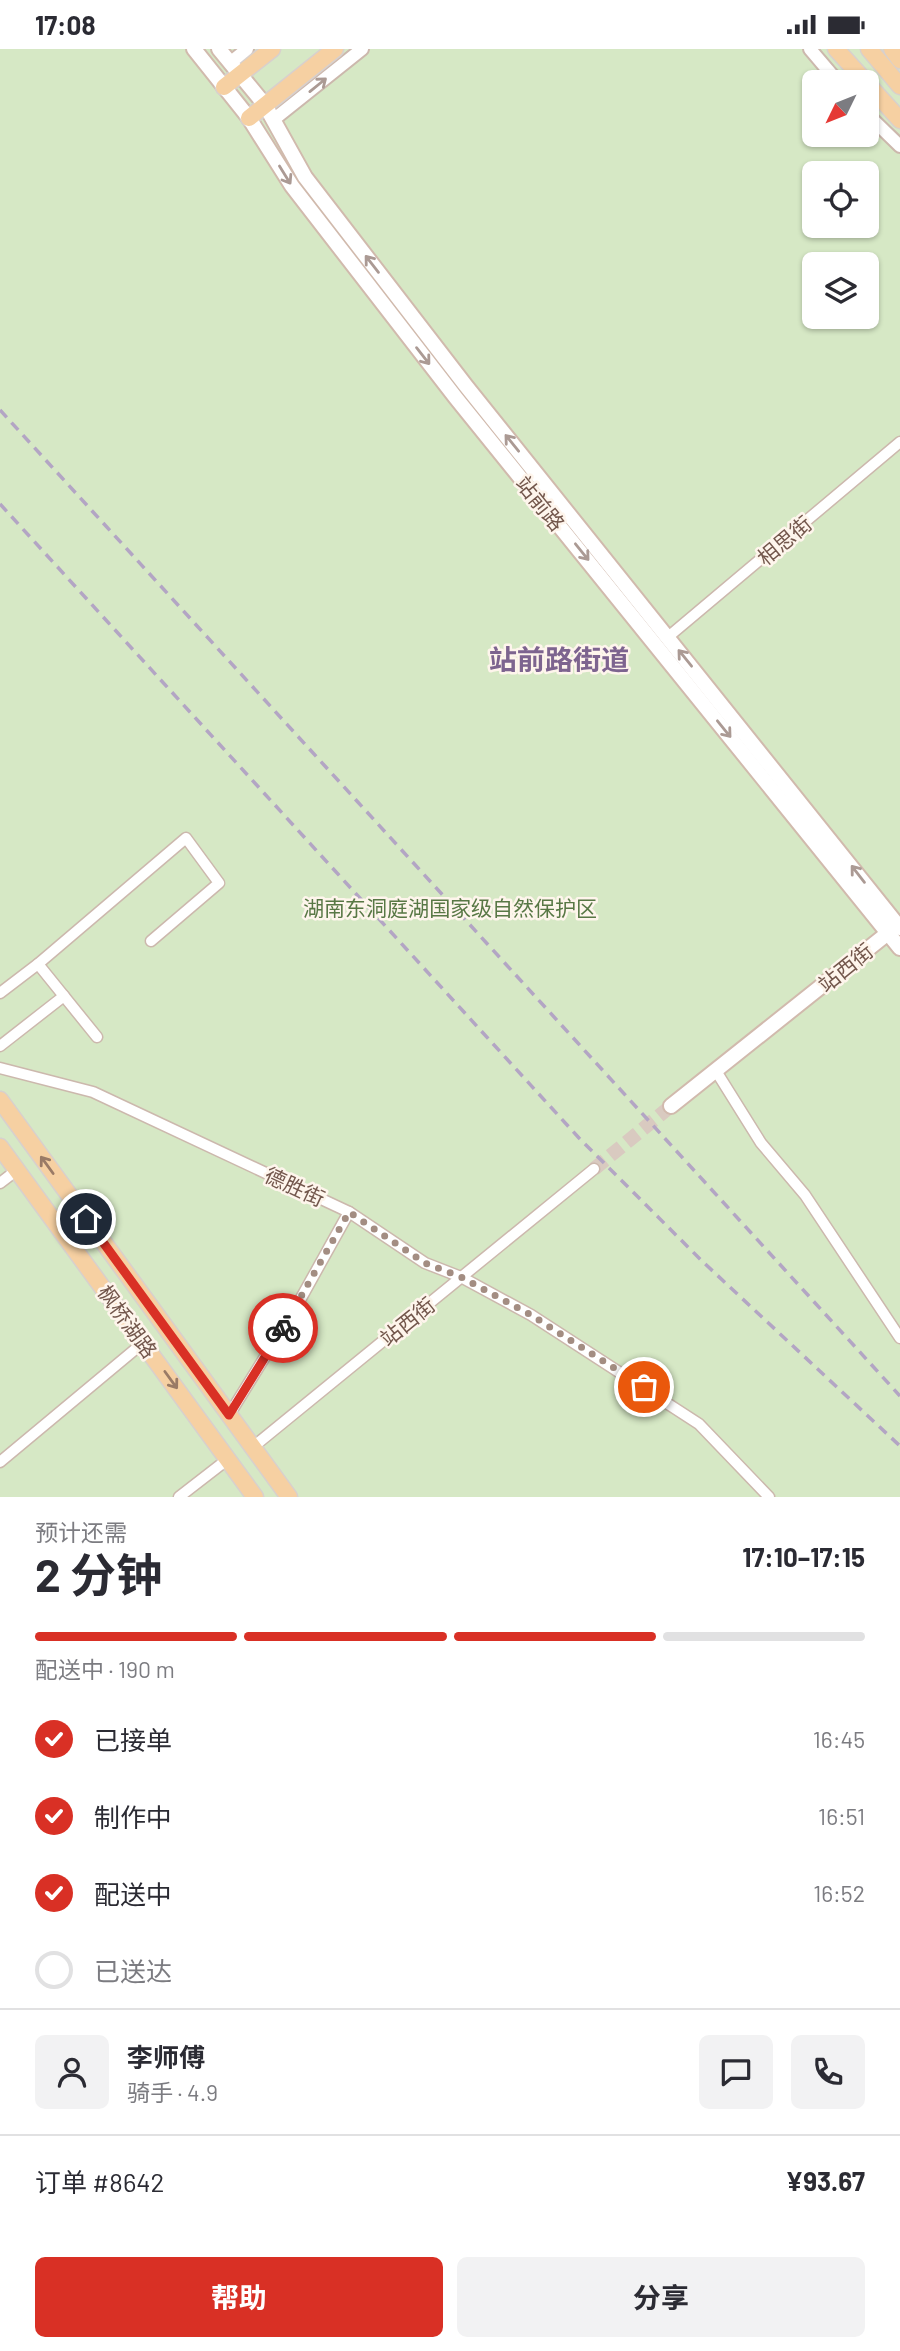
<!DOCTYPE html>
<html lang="zh">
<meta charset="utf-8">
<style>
body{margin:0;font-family:Barlow,"Noto Sans SC",sans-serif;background:#f2f2f3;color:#2b2b33;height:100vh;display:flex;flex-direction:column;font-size:26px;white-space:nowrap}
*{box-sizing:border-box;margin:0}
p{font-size:23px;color:#7c7c81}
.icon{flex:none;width:38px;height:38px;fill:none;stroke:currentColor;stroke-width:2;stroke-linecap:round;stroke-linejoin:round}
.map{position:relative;height:1448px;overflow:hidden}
.drawer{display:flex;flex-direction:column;background:#fff;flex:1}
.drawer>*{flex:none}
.needle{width:46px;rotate:227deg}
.fabs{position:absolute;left:802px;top:21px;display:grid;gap:14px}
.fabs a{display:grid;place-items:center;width:77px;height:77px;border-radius:10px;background:#fff;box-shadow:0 2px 5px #0004;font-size:35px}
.pin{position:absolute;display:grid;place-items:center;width:60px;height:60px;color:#fff;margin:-30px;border:4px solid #fff;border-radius:50%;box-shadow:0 2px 7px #0007}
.courier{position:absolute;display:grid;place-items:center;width:70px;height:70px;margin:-35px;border:5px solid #d93025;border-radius:50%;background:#fff;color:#222;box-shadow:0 2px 9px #0007}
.headline em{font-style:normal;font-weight:700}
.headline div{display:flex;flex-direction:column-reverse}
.headline{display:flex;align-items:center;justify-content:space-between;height:119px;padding:0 35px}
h1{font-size:46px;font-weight:700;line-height:52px}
.bar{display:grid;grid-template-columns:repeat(4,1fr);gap:10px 7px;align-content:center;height:84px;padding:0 35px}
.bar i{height:9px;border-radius:5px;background:#e1e1e2}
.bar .selected{background:#d93025}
.bar p{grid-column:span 4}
.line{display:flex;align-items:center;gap:18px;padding:0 35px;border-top:2px solid #e1e1e2}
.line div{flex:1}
.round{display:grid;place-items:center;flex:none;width:74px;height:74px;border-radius:10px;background:#f2f2f3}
ol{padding:0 35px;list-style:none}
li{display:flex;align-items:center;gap:21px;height:77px}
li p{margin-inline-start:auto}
li .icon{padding:7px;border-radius:50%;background:#d93025;color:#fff;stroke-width:4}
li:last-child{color:#7c7c81}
li i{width:38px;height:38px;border:4px solid #e1e1e2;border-radius:50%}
.primary-button{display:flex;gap:14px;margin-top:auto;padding:14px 35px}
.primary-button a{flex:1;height:80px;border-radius:10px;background:#d93025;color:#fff;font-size:28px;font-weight:700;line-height:80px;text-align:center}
.primary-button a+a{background:#f2f2f3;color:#2b2b33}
.status{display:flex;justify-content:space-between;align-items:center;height:49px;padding:0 35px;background:#fff;direction:ltr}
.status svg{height:19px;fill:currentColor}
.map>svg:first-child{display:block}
.green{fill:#d6e8c5;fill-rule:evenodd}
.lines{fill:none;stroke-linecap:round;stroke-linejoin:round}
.secondary-tunnel{stroke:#d9cac0;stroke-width:14;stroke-dasharray:14 7;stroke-linecap:butt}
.minor-casing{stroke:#ccb8ad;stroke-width:13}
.tertiary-casing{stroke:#ccb8ad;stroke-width:16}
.secondary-casing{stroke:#d1baad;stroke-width:18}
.primary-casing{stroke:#d8d0cd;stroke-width:19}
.minor{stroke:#fff;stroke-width:10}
.tertiary{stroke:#fff;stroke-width:12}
.secondary{stroke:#fff;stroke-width:14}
.primary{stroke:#f6d0a2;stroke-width:16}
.rail{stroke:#b3a5c4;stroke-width:3.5;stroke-dasharray:10 7;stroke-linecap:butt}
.oneway{stroke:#ab9a94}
.oneway2{stroke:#9a7b66}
.done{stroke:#a38d82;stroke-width:7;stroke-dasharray:0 12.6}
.route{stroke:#d93025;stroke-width:9}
.labels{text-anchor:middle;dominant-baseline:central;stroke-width:5;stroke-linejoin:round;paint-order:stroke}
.street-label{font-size:21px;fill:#73574c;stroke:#fef5ec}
.park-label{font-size:21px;fill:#587845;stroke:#fef5ec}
.district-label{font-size:28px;font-weight:bold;fill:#7d648f;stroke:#fef5ec}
</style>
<div class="status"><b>17:08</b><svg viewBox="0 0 49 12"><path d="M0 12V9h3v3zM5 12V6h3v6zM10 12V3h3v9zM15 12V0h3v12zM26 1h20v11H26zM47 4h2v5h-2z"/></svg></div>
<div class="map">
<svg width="900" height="1448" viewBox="0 0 900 1448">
<rect width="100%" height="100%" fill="#fbf1e6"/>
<!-- green -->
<path class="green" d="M0 0H900V1448H0ZM814 33H866V86H814ZM814 124H866V177H814ZM814 215H866V268H814Z"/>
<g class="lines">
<!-- secondary-tunnel -->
<polyline class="secondary-tunnel" points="594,1120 671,1057"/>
<defs>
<g id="minor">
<polyline points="668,588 900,393"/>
<polyline points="38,915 186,789 219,834 151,892"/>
<polyline points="0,944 38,915 97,988"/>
<polyline points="0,997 64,947"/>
<polyline points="0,1019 93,1043 349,1163 425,1214 461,1228 531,1266 699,1375 769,1448"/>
<polyline points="716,1022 761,1094 805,1146 900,1289"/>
<polyline points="0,1134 17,1121"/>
<polyline points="229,1366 300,1251 349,1163"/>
<polyline points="253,1398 594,1120"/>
<polyline points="0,1413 144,1293"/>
<polyline points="179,1448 228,1410"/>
</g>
<g id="tertiary">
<polyline points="810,0 838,33"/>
<polyline points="230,14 247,0"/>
<polyline points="866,64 900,97"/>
<polyline points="273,71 362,0"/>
</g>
<g id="secondary">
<polyline points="194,0 249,69 292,137 456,349 900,899"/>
<polyline points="219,0 265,56 305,128 466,337 900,879"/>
<polyline points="671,1057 888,884"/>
</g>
<g id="primary">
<polyline points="836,0 900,71"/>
<polyline points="869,0 900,37"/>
<polyline points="892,0 900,11"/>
<polyline points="224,38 272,0"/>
<polyline points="249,69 335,0"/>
<polyline points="0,1051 289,1448"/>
<polyline points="0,1098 255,1448"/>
</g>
</defs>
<!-- minor casing -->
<use href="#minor" class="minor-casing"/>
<!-- tertiary casing -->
<use href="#tertiary" class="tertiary-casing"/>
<!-- secondary casing -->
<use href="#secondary" class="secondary-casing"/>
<!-- primary casing -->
<use href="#primary" class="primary-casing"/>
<!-- minor -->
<use href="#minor" class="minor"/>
<!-- tertiary -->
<use href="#tertiary" class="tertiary"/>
<!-- secondary -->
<use href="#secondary" class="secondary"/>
<!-- primary -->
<use href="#primary" class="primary"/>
<!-- rail -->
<g class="rail">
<polyline points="0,361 900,1347"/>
<polyline points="0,455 579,1089 702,1212 900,1397"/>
</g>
</g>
<!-- one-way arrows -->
<defs><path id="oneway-shaft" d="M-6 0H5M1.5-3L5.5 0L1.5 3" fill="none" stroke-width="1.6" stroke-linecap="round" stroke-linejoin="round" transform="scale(1.75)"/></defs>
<g class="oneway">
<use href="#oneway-shaft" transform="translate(318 36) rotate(-39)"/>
<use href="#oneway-shaft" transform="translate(285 126) rotate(58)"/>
<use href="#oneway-shaft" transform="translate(372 215) rotate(-128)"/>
<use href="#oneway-shaft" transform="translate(423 307) rotate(52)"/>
<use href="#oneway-shaft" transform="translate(512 394) rotate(-129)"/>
<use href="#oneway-shaft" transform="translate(582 503) rotate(51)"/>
<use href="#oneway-shaft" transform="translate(685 609) rotate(-129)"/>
<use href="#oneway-shaft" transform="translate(724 680) rotate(51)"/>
<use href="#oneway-shaft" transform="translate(858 825) rotate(-128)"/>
</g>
<g class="oneway2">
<use href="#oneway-shaft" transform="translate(47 1116) rotate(-126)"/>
<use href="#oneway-shaft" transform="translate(171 1331) rotate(54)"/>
</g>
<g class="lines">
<!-- done -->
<polyline class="done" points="283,1279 349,1163 425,1214 461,1228 531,1266 644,1338"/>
<!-- route -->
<polyline class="route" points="86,1170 229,1366 283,1279"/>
</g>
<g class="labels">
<!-- street labels -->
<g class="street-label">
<text transform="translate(541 454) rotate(51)">站前路</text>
<text transform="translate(784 491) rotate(-40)">相思街</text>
<text transform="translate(845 918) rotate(-39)">站西街</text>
<text transform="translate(295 1137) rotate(25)">德胜街</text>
<text transform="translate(128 1272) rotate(54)">枫桥湖路</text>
<text transform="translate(407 1272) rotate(-39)">站西街</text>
</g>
<!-- park labels -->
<g class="park-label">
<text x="450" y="858">湖南东洞庭湖国家级自然保护区</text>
</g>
<!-- district labels -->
<g class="district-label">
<text x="559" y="610">站前路街道</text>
</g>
</g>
</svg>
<div class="fabs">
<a><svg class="needle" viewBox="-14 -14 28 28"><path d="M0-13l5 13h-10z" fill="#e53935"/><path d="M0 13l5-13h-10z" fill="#7c7c81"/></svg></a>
<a><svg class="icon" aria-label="locate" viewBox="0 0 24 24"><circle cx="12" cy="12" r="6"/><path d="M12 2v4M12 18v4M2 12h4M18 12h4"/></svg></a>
<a><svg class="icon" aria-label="layers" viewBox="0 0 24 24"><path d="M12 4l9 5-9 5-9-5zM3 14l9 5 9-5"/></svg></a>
</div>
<div class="pin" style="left:644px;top:1338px;background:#ea580c"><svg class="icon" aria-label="bag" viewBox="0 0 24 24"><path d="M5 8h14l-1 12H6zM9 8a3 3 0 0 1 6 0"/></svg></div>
<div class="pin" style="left:86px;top:1170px;background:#1f2937"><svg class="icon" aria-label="home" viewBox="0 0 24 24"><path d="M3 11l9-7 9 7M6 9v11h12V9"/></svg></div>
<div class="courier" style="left:283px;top:1279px"><svg class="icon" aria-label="bike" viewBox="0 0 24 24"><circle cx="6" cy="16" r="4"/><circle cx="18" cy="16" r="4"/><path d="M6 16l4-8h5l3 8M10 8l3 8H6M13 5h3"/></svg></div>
</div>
<section class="drawer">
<div class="headline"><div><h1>2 分钟</h1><p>预计还需</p></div><em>17:10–17:15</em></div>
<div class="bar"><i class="selected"></i><i class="selected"></i><i class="selected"></i><i></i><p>配送中 · 190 m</p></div>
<ol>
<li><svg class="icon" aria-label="check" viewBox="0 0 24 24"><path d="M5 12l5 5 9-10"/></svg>已接单<p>16:45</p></li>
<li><svg class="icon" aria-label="check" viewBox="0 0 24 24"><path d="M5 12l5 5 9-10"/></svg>制作中<p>16:51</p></li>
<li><svg class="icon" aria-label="check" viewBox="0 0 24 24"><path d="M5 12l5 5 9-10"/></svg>配送中<p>16:52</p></li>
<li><i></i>已送达</li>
</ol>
<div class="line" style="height:126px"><a class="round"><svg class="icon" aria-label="person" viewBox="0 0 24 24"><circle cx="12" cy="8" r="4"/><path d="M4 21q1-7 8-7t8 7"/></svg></a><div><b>李师傅</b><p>骑手 · 4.9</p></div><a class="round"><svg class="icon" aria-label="chat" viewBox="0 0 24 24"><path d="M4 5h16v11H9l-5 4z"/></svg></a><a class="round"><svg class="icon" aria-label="phone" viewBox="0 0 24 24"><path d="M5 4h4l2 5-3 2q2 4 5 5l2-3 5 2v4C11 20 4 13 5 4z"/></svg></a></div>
<div class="line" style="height:91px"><div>订单 #8642</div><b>¥93.67</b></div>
<div class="primary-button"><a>帮助</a><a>分享</a></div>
</section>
